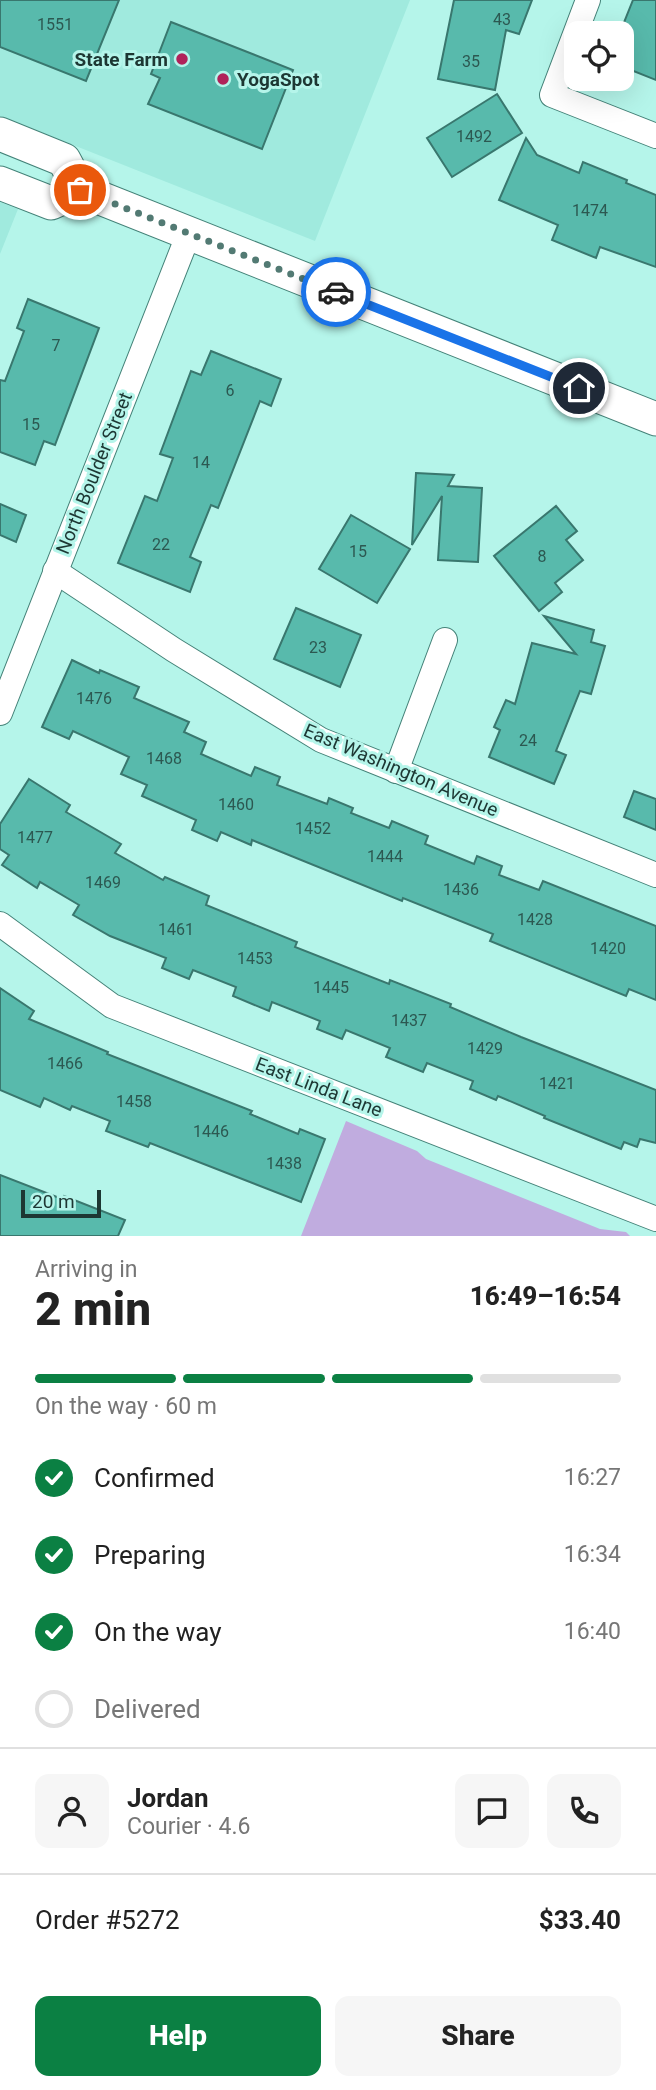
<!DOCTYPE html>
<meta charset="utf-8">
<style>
body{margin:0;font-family:Roboto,sans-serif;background:#f6f6f6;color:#222;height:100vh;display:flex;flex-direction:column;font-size:26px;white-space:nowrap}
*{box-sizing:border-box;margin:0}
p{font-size:23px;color:#767676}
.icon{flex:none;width:38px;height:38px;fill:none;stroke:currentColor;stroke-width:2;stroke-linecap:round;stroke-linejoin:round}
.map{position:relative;height:1236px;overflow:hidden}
.panel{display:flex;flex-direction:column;background:#fff;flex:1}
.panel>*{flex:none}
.tools{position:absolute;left:564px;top:21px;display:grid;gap:14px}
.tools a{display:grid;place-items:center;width:70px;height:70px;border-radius:14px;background:#fff;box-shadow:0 7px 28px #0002;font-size:35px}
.scale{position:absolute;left:21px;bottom:18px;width:80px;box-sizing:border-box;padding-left:7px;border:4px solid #1d3733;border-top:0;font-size:19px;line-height:24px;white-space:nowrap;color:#1d3733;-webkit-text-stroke:5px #b5f5ea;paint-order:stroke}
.pin{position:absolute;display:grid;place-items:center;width:60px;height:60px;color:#fff;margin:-30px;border:4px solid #fff;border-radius:50%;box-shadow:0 2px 7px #0007}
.courier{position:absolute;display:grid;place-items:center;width:70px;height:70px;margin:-35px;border:5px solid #1a73e8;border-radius:50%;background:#fff;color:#222;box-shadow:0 2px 9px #0007}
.overview em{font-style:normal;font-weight:800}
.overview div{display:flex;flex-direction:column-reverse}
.overview{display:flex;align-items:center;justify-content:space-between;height:119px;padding:0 35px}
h1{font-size:46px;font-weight:800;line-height:52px}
.bar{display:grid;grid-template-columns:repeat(4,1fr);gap:10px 7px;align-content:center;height:84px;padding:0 35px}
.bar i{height:9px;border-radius:5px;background:#e0e0e0}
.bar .selected{background:#0b8043}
.bar p{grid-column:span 4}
.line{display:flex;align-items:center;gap:18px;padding:0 35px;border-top:2px solid #e0e0e0}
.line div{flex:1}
.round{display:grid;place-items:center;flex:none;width:74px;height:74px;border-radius:14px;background:#f6f6f6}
ol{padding:0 35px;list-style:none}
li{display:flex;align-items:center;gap:21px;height:77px}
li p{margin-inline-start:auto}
li .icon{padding:7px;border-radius:50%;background:#0b8043;color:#fff;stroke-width:4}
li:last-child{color:#767676}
li i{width:38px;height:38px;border:4px solid #e0e0e0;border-radius:50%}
.cta{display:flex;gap:14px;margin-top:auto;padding:14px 35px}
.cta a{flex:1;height:80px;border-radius:14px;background:#0b8043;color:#fff;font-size:28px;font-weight:800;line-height:80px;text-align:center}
.cta a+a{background:#f6f6f6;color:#222}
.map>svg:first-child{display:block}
.built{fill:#a0eade}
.green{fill:#c0acdf}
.building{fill:#58baac;stroke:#39776e;stroke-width:2}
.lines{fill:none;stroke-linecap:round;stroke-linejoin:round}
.street-casing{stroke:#448278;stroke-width:26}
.secondary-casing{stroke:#448278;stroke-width:35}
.street{stroke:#fff;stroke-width:24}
.secondary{stroke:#fff;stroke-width:33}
.done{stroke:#527a73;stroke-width:7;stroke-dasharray:0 12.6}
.route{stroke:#1a73e8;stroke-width:9}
.poi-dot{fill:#b0225a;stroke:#b5f5ea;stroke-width:2.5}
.labels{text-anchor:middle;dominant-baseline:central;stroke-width:6;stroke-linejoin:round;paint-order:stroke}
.number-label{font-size:16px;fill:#2c5851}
.poi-label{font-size:19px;font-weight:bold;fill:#1d3733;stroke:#b5f5ea;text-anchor:end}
.street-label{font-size:19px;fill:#1d3733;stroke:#b5f5ea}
</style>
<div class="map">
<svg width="656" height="1236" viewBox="0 0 656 1236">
<rect width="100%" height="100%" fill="#b5f5ea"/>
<!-- built -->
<g class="built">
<polygon points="0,0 410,0 315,241 0,116"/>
<polygon points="0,202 18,209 0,254"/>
</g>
<!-- green -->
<polygon class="green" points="346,1121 417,1151 426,1159 600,1229 626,1232 630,1236 301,1236"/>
<!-- building -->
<g class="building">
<polygon points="0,0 119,0 86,81 0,47"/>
<polygon points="454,0 532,0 519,34 506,30 495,90 438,79"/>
<polygon points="633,0 656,0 656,80 621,66 621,30"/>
<polygon points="171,22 293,70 262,149 148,104 160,78 151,74"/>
<polygon points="497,94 522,133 452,177 427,138"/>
<polygon points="526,138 537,155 579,173 583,162 627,180 626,183 656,195 656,267 600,247 596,258 552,240 558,225 499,200"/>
<polygon points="28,299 99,328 55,445 44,441 35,465 0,452 0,380 5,381 24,331 17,328"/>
<polygon points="211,351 281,379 271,406 260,401 218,508 211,505 190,557 201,562 190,592 118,563 145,496 157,501 173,458 160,454 191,371 201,375"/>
<polygon points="416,473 454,475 448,486 482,488 478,562 438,560 442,496 412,545"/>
<polygon points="0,504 26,515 16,542 0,535"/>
<polygon points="556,506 577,531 566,540 583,560 555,583 562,592 539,611 494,556"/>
<polygon points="351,515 410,549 377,603 319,569"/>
<polygon points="296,608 361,635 340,687 274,659"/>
<polygon points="544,616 594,630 591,642 605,646 591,694 580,691 556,751 566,755 554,784 489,757 500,730 494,727 506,700 515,704 532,643 576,654"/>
<polygon points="72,660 99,673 100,670 139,687 134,698 189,722 184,732 206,742 201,754 251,776 255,767 280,777 277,785 327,804 329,798 353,808 351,813 389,828 392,821 428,836 425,844 474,864 477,856 502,866 499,875 539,890 543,881 656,926 656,1000 629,989 626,996 490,941 493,934 403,898 402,901 252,840 251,845 221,832 217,841 192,830 196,820 142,796 147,785 121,774 129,757 73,731 69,739 42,727"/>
<polygon points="29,779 70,805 66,812 121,844 115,853 163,880 165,877 209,896 206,905 297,942 295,947 389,984 390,980 451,1004 450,1007 521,1037 656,1090 656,1143 640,1139 637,1147 624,1142 621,1149 544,1118 545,1116 498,1096 496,1100 470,1089 473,1081 427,1063 423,1072 386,1057 390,1048 346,1030 342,1039 317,1029 320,1021 272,1002 269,1011 233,996 236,987 193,970 189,979 162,968 166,958 110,936 73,915 79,905 40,882 37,888 2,865 9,855 0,849 0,824"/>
<polygon points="634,791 656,799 656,830 624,817"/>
<polygon points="0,988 34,1011 29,1019 108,1052 107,1054 252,1111 250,1114 298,1134 300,1129 325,1139 301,1202 150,1143 148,1147 106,1131 110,1121 72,1106 70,1110 44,1098 40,1107 0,1090"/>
<polygon points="0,1175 62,1199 64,1196 125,1220 118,1236 0,1236"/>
</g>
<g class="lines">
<defs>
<g id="street">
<polyline points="588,0 552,95 656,136"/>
<polyline points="55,571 174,650 321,740 656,875"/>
<polyline points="0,713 189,233"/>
<polyline points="396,771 445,640"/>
<polyline points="0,924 112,1006 656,1219"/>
</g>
<g id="secondary">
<polyline points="0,134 64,160 80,190 656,419"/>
<polyline points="0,183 51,203 80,190"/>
</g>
</defs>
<!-- street casing -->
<use href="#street" class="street-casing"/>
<!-- secondary casing -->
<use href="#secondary" class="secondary-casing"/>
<!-- street -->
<use href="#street" class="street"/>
<!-- secondary -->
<use href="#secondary" class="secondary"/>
</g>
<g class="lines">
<!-- done -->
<polyline class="done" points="80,190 336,292"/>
<!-- route -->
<polyline class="route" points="336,292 579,388"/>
</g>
<!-- markers -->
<g class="poi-dot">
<circle cx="182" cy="59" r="7"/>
<circle cx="223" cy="79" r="7"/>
</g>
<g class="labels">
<!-- number labels -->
<g class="number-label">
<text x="502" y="19">43</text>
<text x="55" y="24">1551</text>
<text x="471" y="61">35</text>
<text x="474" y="136">1492</text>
<text x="590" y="210">1474</text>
<text x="56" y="345">7</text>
<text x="230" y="390">6</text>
<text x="31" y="424">15</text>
<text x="201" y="462">14</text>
<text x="161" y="544">22</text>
<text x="358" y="551">15</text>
<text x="542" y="556">8</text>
<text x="318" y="647">23</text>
<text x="94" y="698">1476</text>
<text x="528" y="740">24</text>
<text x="164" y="758">1468</text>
<text x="236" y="804">1460</text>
<text x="313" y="828">1452</text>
<text x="35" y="837">1477</text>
<text x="385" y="856">1444</text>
<text x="103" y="882">1469</text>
<text x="461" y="889">1436</text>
<text x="535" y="919">1428</text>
<text x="176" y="929">1461</text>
<text x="608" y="948">1420</text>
<text x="255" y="958">1453</text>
<text x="331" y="987">1445</text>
<text x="409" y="1020">1437</text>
<text x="485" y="1048">1429</text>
<text x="65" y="1063">1466</text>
<text x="557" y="1083">1421</text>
<text x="134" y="1101">1458</text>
<text x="211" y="1131">1446</text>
<text x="284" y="1163">1438</text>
</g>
<!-- poi labels -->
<g class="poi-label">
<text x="168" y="59">State Farm</text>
<text x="237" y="79" text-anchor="start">YogaSpot</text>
</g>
<!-- street labels -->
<g class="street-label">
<text transform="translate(94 473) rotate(-68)">North Boulder Street</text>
<text transform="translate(401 770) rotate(23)">East Washington Avenue</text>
<text transform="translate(319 1087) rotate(21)">East Linda Lane</text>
</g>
</g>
</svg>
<div class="tools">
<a><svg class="icon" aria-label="locate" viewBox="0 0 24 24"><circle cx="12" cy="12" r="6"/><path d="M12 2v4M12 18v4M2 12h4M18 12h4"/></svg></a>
</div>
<div class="scale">20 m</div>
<div class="pin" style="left:80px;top:190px;background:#ea580c"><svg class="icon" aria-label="bag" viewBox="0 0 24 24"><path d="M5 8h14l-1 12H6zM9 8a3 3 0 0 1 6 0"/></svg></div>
<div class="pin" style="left:579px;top:388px;background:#1f2937"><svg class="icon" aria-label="home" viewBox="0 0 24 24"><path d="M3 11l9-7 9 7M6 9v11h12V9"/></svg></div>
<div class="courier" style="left:336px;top:292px"><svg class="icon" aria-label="car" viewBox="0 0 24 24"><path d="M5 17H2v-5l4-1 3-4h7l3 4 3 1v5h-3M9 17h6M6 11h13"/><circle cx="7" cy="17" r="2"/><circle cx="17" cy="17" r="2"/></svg></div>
</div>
<section class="panel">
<div class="overview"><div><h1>2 min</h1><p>Arriving in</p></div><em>16:49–16:54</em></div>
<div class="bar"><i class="selected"></i><i class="selected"></i><i class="selected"></i><i></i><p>On the way · 60 m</p></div>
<ol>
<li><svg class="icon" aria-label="check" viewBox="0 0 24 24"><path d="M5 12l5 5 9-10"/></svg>Confirmed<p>16:27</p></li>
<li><svg class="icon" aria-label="check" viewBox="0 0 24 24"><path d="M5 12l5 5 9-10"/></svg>Preparing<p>16:34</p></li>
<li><svg class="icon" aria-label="check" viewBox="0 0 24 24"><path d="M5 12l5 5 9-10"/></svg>On the way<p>16:40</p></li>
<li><i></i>Delivered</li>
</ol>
<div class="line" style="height:126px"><a class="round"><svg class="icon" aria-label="person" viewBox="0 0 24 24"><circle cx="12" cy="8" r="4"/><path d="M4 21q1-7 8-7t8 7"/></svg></a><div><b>Jordan</b><p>Courier · 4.6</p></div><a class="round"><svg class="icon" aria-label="chat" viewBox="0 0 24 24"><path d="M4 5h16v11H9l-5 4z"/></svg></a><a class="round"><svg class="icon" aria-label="phone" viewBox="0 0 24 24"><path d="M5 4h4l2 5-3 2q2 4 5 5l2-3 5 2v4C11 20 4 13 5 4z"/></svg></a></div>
<div class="line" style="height:91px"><div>Order #5272</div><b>$33.40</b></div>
<div class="cta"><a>Help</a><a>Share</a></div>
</section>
